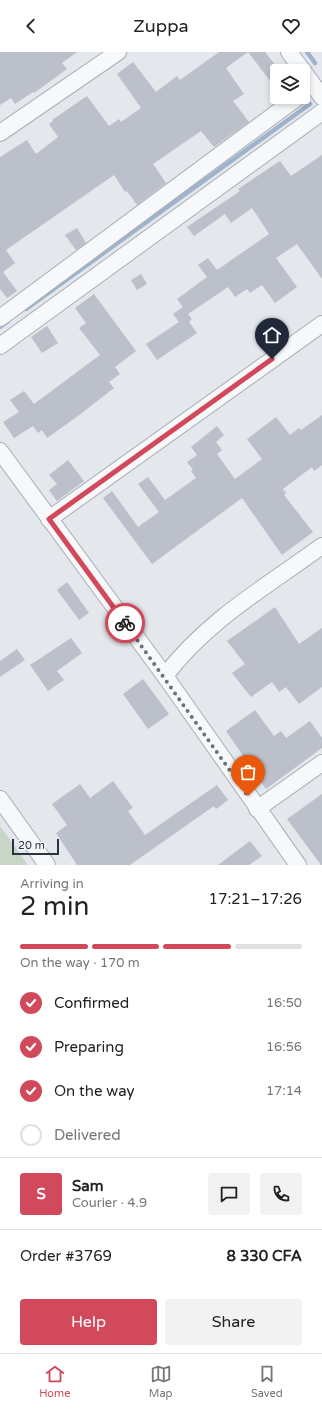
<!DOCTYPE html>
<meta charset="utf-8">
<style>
body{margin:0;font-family:"Varela Round",sans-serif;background:#f2f2f2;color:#222;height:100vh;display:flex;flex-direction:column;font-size:15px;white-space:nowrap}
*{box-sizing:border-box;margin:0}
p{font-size:13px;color:#767676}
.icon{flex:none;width:22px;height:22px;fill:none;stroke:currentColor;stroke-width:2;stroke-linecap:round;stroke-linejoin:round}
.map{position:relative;height:813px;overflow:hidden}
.side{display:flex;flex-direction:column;background:#fff;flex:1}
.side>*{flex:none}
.controls{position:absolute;left:270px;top:12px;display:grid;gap:8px}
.controls a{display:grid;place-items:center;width:40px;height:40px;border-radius:4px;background:#fff;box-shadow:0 2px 6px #0003;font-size:20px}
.scale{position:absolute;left:12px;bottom:10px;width:47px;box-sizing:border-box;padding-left:4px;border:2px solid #2b3445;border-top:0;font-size:11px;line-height:14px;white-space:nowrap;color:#2b3445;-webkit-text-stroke:3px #f4f6f9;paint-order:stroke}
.pin{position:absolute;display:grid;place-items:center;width:34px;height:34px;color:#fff;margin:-41px -17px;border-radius:50% 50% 50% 0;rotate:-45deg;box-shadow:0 0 4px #0007}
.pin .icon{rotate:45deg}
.courier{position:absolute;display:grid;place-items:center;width:40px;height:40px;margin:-20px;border:3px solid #d1495b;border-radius:50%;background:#fff;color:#222;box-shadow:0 1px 5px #0007}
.headline em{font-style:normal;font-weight:600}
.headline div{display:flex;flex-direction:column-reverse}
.headline{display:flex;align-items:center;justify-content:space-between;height:68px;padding:0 20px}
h1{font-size:26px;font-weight:600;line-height:30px}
.bar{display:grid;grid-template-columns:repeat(4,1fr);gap:6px 4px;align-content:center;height:48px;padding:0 20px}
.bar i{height:5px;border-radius:3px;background:#e0e0e0}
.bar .on{background:#d1495b}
.bar p{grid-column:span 4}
.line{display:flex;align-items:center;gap:10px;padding:0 20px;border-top:1px solid #e0e0e0}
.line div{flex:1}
.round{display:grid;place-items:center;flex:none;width:42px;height:42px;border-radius:4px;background:#f2f2f2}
ol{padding:0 20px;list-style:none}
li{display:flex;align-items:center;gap:12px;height:44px}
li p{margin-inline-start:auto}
li .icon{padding:4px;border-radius:50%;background:#d1495b;color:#fff;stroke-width:4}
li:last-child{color:#767676}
li i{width:22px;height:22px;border:2px solid #e0e0e0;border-radius:50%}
.button{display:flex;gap:8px;margin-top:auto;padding:8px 20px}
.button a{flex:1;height:46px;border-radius:4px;background:#d1495b;color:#fff;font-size:16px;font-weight:600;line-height:46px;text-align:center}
.button a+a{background:#f2f2f2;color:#222}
header{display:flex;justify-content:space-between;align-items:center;height:52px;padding:0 20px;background:#fff;font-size:18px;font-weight:600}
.tab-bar{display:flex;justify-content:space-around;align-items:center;height:56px;border-top:1px solid #e0e0e0;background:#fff;font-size:11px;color:#767676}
.tab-bar a{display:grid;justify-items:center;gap:2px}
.tab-bar .on{color:#d1495b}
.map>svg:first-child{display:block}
.green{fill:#c9d6c5}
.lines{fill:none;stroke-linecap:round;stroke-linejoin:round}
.stream{stroke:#9fb4cc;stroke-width:4.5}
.building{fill:#bbc0ca}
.street-casing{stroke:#a9aeb7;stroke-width:18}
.street{stroke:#f7f8fa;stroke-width:16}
.done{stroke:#6c737f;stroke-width:4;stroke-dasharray:0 7.2}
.route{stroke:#d1495b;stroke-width:5}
</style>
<header><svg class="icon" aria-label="back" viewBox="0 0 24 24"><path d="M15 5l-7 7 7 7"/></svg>Zuppa<svg class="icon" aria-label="heart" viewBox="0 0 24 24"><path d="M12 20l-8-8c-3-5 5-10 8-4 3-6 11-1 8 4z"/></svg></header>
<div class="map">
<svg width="322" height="813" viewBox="0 0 322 813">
<rect width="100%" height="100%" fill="#e4e7ec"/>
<!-- green -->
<polygon class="green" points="0,774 28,813 0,813"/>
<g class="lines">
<!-- stream -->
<g class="stream">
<polyline points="307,0 315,11"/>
<polyline points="26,257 310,52"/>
<polyline points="0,275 7,270"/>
</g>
</g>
<!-- building -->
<g class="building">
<polygon points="0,0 77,0 62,11 67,17 34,41 33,40 15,52 11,46 0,53"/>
<polygon points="219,0 248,0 226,16 244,42 233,49 249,70 214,95 201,79 153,112 166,131 137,153 127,139 125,140 114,123 6,198 15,211 3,220 17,239 7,246 0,237 0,105 27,88 36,102 58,85 49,72 53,69 52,68 87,44 109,74 119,67 121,70 141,56 117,22 133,10 156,40 177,24 180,28"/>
<polygon points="248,0 265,0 277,15 277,38"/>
<polygon points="322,103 322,227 297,192 276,206 297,235 275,251 262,233 250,241 247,237 235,245 228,235 188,262 192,267 189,270 197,281 157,308 146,292 179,270 173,262 183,255 177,247 207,225 198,213 208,206 217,218 269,182 252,156 231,171 225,162 194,184 187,175 240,139 238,137 280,109 291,124"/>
<polygon points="77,176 86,191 76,198 65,183"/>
<polygon points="141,222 147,232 137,238 131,228"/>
<polygon points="94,242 136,299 115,315 120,322 109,330 114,336 78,364 47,386 42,378 38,381 33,374 14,386 3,370 19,360 10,348 24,339 34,352 100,303 79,276 86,271 75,256"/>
<polygon points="47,274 58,291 42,301 31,285"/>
<polygon points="322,363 322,413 314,419 312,415 283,437 286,441 284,443 313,480 282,503 242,446 152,512 103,446 112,439 138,475 159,460 138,432 148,425 165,448 196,426 191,419 193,418 187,410 197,403 191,395 217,374 224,383 216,390 222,398 217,402 235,427 262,407 247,387 276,365 290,383 299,376 301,378"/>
<polygon points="68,408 84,429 57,449 49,438 57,432 49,423"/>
<polygon points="67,530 89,561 79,568 57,538"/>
<polygon points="275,555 299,592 322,576 322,635 299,652 286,635 279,640 272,630 251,645 232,621 245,612 227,589"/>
<polygon points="71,586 82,601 57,619 64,628 48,639 30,613"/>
<polygon points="17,597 25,608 0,625 0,609"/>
<polygon points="143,627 169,662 148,677 123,642"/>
<polygon points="255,658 274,684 281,679 286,686 310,669 322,686 322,696 266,737 226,679"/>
<polygon points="113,729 133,756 128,759 145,783 217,733 228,748 216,757 214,754 130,813 77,813 56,781 67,773 52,752 80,732 90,746"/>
<polygon points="322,742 322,813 321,813 287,767"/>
<polygon points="250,789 262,804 249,813 218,813"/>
</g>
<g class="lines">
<defs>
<g id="street">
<polyline points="289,0 303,19"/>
<polyline points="303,19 322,45"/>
<polyline points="0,81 118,0"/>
<polyline points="0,266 298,45"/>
<polyline points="0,294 322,60"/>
<polyline points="0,399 165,624 298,813"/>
<polyline points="49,467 322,272"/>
<path d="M165 624C206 569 267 534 322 494"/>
<polyline points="0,747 47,813"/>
<polyline points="257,757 322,711"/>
</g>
</defs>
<!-- street casing -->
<use href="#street" class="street-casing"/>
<!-- street -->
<use href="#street" class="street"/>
</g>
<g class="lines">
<!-- done -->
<polyline class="done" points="125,571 248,744"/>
<!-- route -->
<polyline class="route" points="125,571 49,467 272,307"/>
</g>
</svg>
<div class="controls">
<a><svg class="icon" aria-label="layers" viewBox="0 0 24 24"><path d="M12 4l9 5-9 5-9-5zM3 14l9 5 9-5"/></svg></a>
</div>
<div class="scale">20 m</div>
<div class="pin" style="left:248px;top:744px;background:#ea580c"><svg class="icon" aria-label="bag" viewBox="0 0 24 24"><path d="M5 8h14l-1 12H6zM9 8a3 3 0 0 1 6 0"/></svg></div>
<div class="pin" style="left:272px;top:307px;background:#1f2937"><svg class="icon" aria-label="home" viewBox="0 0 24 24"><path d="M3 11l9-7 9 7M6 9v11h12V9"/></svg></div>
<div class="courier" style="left:125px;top:571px"><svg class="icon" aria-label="bike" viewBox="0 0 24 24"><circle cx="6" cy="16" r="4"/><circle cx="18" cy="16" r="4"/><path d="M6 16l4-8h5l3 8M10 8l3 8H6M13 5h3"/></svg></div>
</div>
<section class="side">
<div class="headline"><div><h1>2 min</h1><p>Arriving in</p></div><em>17:21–17:26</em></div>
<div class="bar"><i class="on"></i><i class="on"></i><i class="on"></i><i></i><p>On the way · 170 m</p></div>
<ol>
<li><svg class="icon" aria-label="check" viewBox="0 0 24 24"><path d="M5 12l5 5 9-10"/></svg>Confirmed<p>16:50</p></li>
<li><svg class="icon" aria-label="check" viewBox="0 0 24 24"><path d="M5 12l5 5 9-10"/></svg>Preparing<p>16:56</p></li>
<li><svg class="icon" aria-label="check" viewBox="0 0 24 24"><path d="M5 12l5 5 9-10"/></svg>On the way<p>17:14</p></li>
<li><i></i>Delivered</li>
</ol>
<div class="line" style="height:72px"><b class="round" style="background:#d1495b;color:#fff">S</b><div><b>Sam</b><p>Courier · 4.9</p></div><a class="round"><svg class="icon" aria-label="chat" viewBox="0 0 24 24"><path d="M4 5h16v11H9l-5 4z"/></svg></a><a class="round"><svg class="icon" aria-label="phone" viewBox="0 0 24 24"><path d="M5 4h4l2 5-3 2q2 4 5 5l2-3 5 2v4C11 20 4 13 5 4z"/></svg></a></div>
<div class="line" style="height:52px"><div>Order #3769</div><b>8 330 CFA</b></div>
<div class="button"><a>Help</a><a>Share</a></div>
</section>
<nav class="tab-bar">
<a class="on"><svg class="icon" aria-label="home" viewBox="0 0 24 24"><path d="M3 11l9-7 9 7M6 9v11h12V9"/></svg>Home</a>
<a><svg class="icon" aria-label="map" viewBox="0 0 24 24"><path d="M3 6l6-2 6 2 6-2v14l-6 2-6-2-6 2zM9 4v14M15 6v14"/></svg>Map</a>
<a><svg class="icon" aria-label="saved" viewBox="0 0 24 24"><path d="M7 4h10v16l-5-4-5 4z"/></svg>Saved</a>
</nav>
